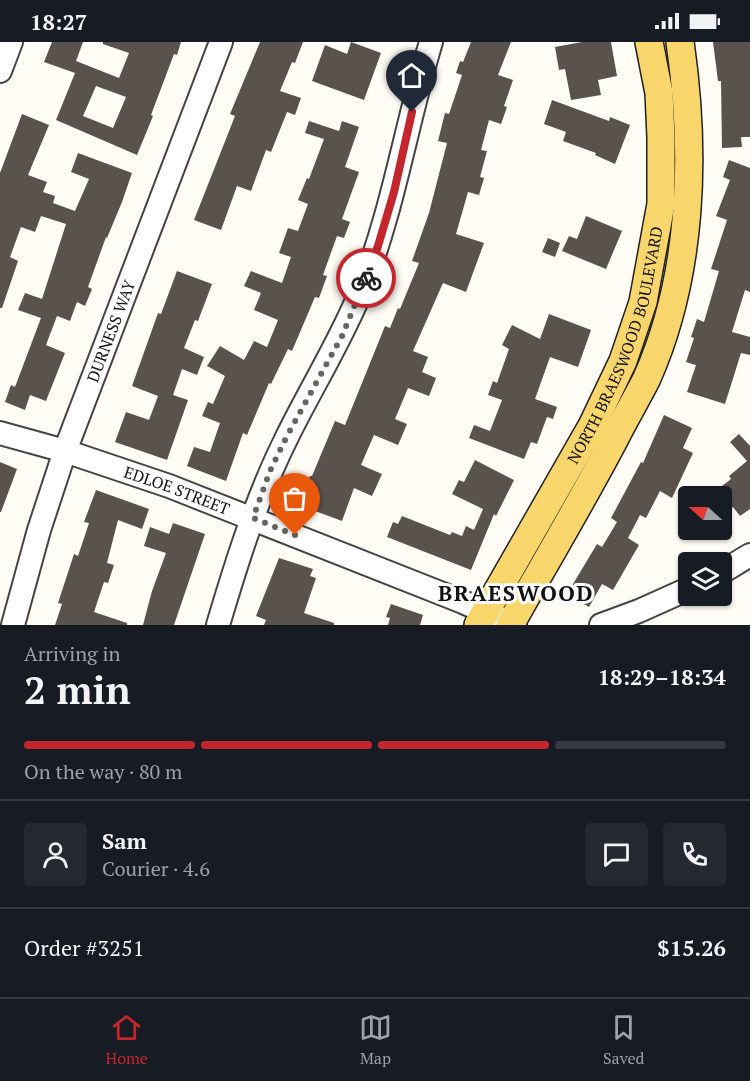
<!DOCTYPE html>
<meta charset="utf-8">
<style>
body{margin:0;font-family:"PT Serif",serif;background:#242831;color:#f1f3f6;height:100vh;display:flex;flex-direction:column;font-size:22px;white-space:nowrap}
*{box-sizing:border-box;margin:0}
p{font-size:20px;color:#9ea1a6}
.icon{flex:none;width:33px;height:33px;fill:none;stroke:currentColor;stroke-width:2;stroke-linecap:round;stroke-linejoin:round}
.map{position:relative;height:583px;overflow:hidden}
.side{display:flex;flex-direction:column;background:#171b24;flex:1}
.side>*{flex:none}
.needle{width:39px;rotate:291deg}
.buttons{position:absolute;left:678px;top:444px;display:grid;gap:12px}
.buttons a{display:grid;place-items:center;width:54px;height:54px;border-radius:6px;background:#171b24;box-shadow:0 2px 4px #0004;font-size:30px}
.pin{position:absolute;display:grid;place-items:center;width:51px;height:51px;color:#fff;margin:-62px -26px;border-radius:50% 50% 50% 0;rotate:-45deg;box-shadow:0 0 6px #0007}
.pin .icon{rotate:45deg}
.courier{position:absolute;display:grid;place-items:center;width:60px;height:60px;margin:-30px;border:4px solid #c4262e;border-radius:50%;background:#fff;color:#222;box-shadow:0 2px 8px #0007}
.overview em{font-style:normal;font-weight:700}
.overview div{display:flex;flex-direction:column-reverse}
.overview{display:flex;align-items:center;justify-content:space-between;height:102px;padding:0 24px}
h1{font-size:39px;font-weight:700;line-height:45px}
.bar{display:grid;grid-template-columns:repeat(4,1fr);gap:9px 6px;align-content:center;height:72px;padding:0 24px}
.bar i{height:8px;border-radius:4px;background:#363941}
.bar .on{background:#c4262e}
.bar p{grid-column:span 4}
.line{display:flex;align-items:center;gap:15px;padding:0 24px;border-top:2px solid #363941}
.line div{flex:1}
.round{display:grid;place-items:center;flex:none;width:63px;height:63px;border-radius:6px;background:#242831}
.status{display:flex;justify-content:space-between;align-items:center;height:42px;padding:0 30px;background:#171b24;direction:ltr}
.status svg{height:16px;fill:currentColor}
.tab-bar{display:flex;justify-content:space-around;align-items:center;height:84px;border-top:2px solid #363941;background:#171b24;font-size:16px;color:#9ea1a6}
.tab-bar a{display:grid;justify-items:center;gap:3px}
.tab-bar .on{color:#c4262e}
.map>svg:first-child{display:block}
.building{fill:#5a524d;fill-rule:evenodd}
.lines{fill:none;stroke-linecap:round;stroke-linejoin:round}
.minor-casing{stroke:#444;stroke-width:26}
.major-casing{stroke:#222;stroke-width:30}
.minor{stroke:#fff;stroke-width:22}
.major{stroke:#f9d66b;stroke-width:27}
.done{stroke:#646461;stroke-width:6;stroke-dasharray:0 10.8}
.route{stroke:#c4262e;stroke-width:8}
.labels{text-anchor:middle;dominant-baseline:central;stroke-width:6;stroke-linejoin:round;paint-order:stroke}
.street-label{font-size:16px;fill:#111;stroke:#fff}
.district-label{font-size:22px;font-weight:bold;letter-spacing:1.5px;fill:#111;stroke:#fff}
</style>
<div class="status"><b>18:27</b><svg viewBox="0 0 49 12"><path d="M0 12V9h3v3zM5 12V6h3v6zM10 12V3h3v9zM15 12V0h3v12zM26 1h20v11H26zM47 4h2v5h-2z"/></svg></div>
<div class="map">
<svg width="750" height="583" viewBox="0 0 750 583">
<rect width="100%" height="100%" fill="#fffdf5"/>
<!-- building -->
<g class="building">
<path d="M52 0H83L76 19 119 36 129 11 103 2V0H181L177 13 174 12 151 73 153 74 137 113 56 78 75 31 44 20ZM96 44 126 55 113 86 83 74Z"/>
<polygon points="260,0 303,0 295,21 292,20 280,49 301,56 295,73 287,70 271,110 266,108 251,149 237,144 221,188 194,178 235,74 230,72"/>
<polygon points="351,0 381,11 364,58 312,39 325,3 347,12"/>
<polygon points="471,0 511,0 498,33 513,38 504,64 507,65 501,82 489,78 481,108 487,109 480,135 484,136 479,153 468,150 456,192 484,201 466,250 443,241 413,309 428,315 422,330 436,336 429,354 408,346 395,377 407,382 398,403 374,393 361,423 382,432 372,454 354,446 342,479 299,463 310,434 312,434 335,379 345,383 385,284 390,286 398,266 400,267 419,221 412,219 429,171 447,101 438,99 445,71 449,72 462,33 456,31 460,19 463,20"/>
<polygon points="582,0 611,0 617,34 598,38 601,53 571,58 565,27 559,28 555,5"/>
<polygon points="713,0 750,0 750,95 741,95 742,105 722,106 721,39 718,39"/>
<polygon points="552,58 609,79 610,75 630,83 615,122 595,113 596,111 563,99 566,90 544,82"/>
<polygon points="22,72 49,83 28,133 47,140 43,150 55,154 53,161 75,169 89,137 71,130 78,111 132,131 122,160 107,196 106,195 88,245 92,247 85,264 77,260 70,279 57,274 46,303 65,311 46,359 30,353 25,368 5,360 11,343 15,345 41,276 18,268 25,251 42,257 66,182 41,174 35,190 21,185 10,215 18,219 2,266 0,266 0,131"/>
<polygon points="309,79 339,89 342,79 359,85 345,125 359,130 342,177 350,180 344,196 337,194 323,233 327,234 319,256 315,255 292,309 288,307 271,342 269,341 247,393 243,391 226,439 187,424 194,405 210,410 220,381 202,374 208,360 213,362 225,334 207,324 220,304 244,318 254,299 267,305 278,278 254,268 261,251 244,244 251,229 282,241 291,215 279,211 288,186 298,189 308,162 298,158 307,136 309,137 324,97 305,91"/>
<polygon points="729,118 750,126 750,250 745,248 732,290 750,295 750,313 741,311 725,362 687,350 696,323 686,320 694,296 691,295 697,277 704,280 719,229 711,227 727,178 716,174 730,138 723,135"/>
<polygon points="586,174 622,189 606,227 562,209 569,194 577,197"/>
<polygon points="548,196 560,201 555,215 542,210"/>
<polygon points="177,229 212,242 198,279 195,278 184,306 204,315 197,333 182,327 173,353 188,358 167,418 115,400 126,370 149,378 158,354 132,344 158,271 161,272"/>
<polygon points="549,272 591,288 578,325 550,315 535,357 557,365 553,377 547,375 537,402 531,400 524,417 469,396 474,383 490,389 502,358 488,353 493,339 497,341 509,307 502,303 512,283 540,297"/>
<polygon points="664,373 692,386 683,406 693,411 672,456 660,449 646,476 640,473 628,496 639,503 613,548 602,542 589,565 567,552 597,502 602,505 617,480 611,476 641,420 643,421"/>
<polygon points="739,392 750,404 750,467 740,474 733,465 722,474 722,454 709,454 731,437 729,434 747,419 730,400"/>
<polygon points="475,418 514,438 496,474 494,472 471,528 387,495 393,480 398,482 402,474 450,493 452,490 462,494 466,484 474,488 483,467 452,452 459,438 464,440"/>
<polygon points="0,420 17,427 1,470 0,470"/>
<polygon points="96,448 149,467 142,487 118,478 107,521 114,523 108,541 104,540 94,570 127,581 127,583 55,583 62,562 58,561 74,512 78,514 89,481 84,480"/>
<polygon points="173,481 205,492 174,583 143,583 152,549 166,511 144,504 150,485 169,492"/>
<polygon points="279,516 313,527 310,534 316,536 304,571 334,581 334,583 264,583 266,578 256,574"/>
<polygon points="391,562 423,573 420,583 388,583 390,576 386,575"/>
</g>
<g class="lines">
<defs>
<g id="minor">
<polyline points="0,29 11,0"/>
<path id="s1" d="M0 391 65 409 169 444 463 560 515 583"/>
<polyline points="722,530 750,513"/>
<path id="s2" d="M13 583 39 488 65 409 221 0"/>
<path d="M218 583C237 519 257 455 287 395 311 346 340 300 361 249 393 169 406 83 431 0"/>
<polyline points="601,583 639,569 688,547"/>
</g>
<g id="major">
<path id="s3" d="M478 583 592 384 623 319 643 260 661 162V95L659 51 649 0"/>
<path d="M510 583C545 521 582 459 615 396 625 376 637 356 647 336 693 232 696 111 680 0"/>
</g>
</defs>
<!-- minor casing -->
<use href="#minor" class="minor-casing"/>
<!-- major casing -->
<use href="#major" class="major-casing"/>
<!-- minor -->
<use href="#minor" class="minor"/>
<!-- major -->
<use href="#major" class="major"/>
</g>
<g class="lines">
<!-- done -->
<polyline class="done" points="295,493 253,476 270,429 287,394 342,294 366,236"/>
<!-- route -->
<polyline class="route" points="366,236 378,204 394,150 412,70"/>
</g>
<g class="labels">
<!-- street labels -->
<g class="street-label">
<text stroke="none"><textPath href="#s2" startOffset="310">DURNESS WAY</textPath></text>
<text stroke="none"><textPath href="#s3" startOffset="314">NORTH BRAESWOOD BOULEVARD</textPath></text>
<text stroke="none"><textPath href="#s1" startOffset="186">EDLOE STREET</textPath></text>
</g>
<!-- district labels -->
<g class="district-label">
<text x="516" y="550">BRAESWOOD</text>
</g>
</g>
</svg>
<div class="buttons">
<a><svg class="needle" viewBox="-14 -14 28 28"><path d="M0-13l5 13h-10z" fill="#e53935"/><path d="M0 13l5-13h-10z" fill="#9ea1a6"/></svg></a>
<a><svg class="icon" aria-label="layers" viewBox="0 0 24 24"><path d="M12 4l9 5-9 5-9-5zM3 14l9 5 9-5"/></svg></a>
</div>
<div class="pin" style="left:295px;top:493px;background:#ea580c"><svg class="icon" aria-label="bag" viewBox="0 0 24 24"><path d="M5 8h14l-1 12H6zM9 8a3 3 0 0 1 6 0"/></svg></div>
<div class="pin" style="left:412px;top:70px;background:#1f2937"><svg class="icon" aria-label="home" viewBox="0 0 24 24"><path d="M3 11l9-7 9 7M6 9v11h12V9"/></svg></div>
<div class="courier" style="left:366px;top:236px"><svg class="icon" aria-label="bike" viewBox="0 0 24 24"><circle cx="6" cy="16" r="4"/><circle cx="18" cy="16" r="4"/><path d="M6 16l4-8h5l3 8M10 8l3 8H6M13 5h3"/></svg></div>
</div>
<section class="side">
<div class="overview"><div><h1>2 min</h1><p>Arriving in</p></div><em>18:29–18:34</em></div>
<div class="bar"><i class="on"></i><i class="on"></i><i class="on"></i><i></i><p>On the way · 80 m</p></div>
<div class="line" style="height:108px"><a class="round"><svg class="icon" aria-label="person" viewBox="0 0 24 24"><circle cx="12" cy="8" r="4"/><path d="M4 21q1-7 8-7t8 7"/></svg></a><div><b>Sam</b><p>Courier · 4.6</p></div><a class="round"><svg class="icon" aria-label="chat" viewBox="0 0 24 24"><path d="M4 5h16v11H9l-5 4z"/></svg></a><a class="round"><svg class="icon" aria-label="phone" viewBox="0 0 24 24"><path d="M5 4h4l2 5-3 2q2 4 5 5l2-3 5 2v4C11 20 4 13 5 4z"/></svg></a></div>
<div class="line" style="height:78px"><div>Order #3251</div><b>$15.26</b></div>
</section>
<nav class="tab-bar">
<a class="on"><svg class="icon" aria-label="home" viewBox="0 0 24 24"><path d="M3 11l9-7 9 7M6 9v11h12V9"/></svg>Home</a>
<a><svg class="icon" aria-label="map" viewBox="0 0 24 24"><path d="M3 6l6-2 6 2 6-2v14l-6 2-6-2-6 2zM9 4v14M15 6v14"/></svg>Map</a>
<a><svg class="icon" aria-label="saved" viewBox="0 0 24 24"><path d="M7 4h10v16l-5-4-5 4z"/></svg>Saved</a>
</nav>
